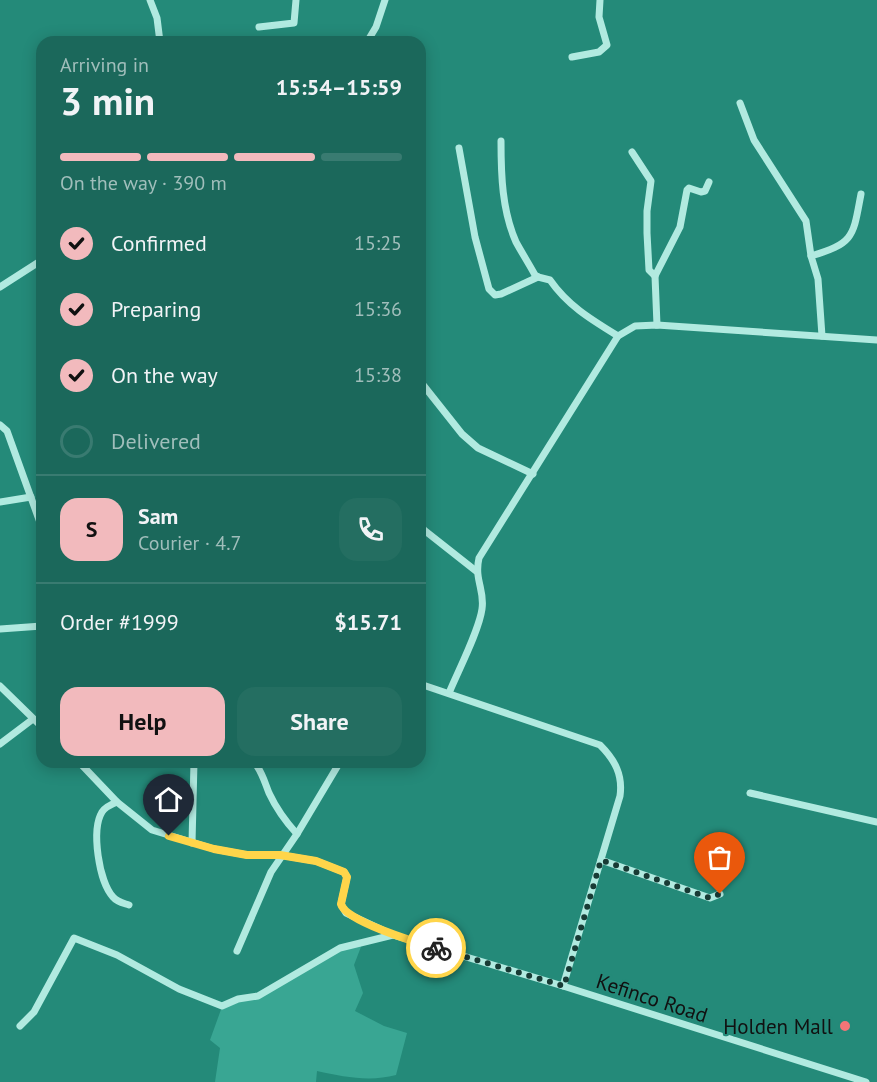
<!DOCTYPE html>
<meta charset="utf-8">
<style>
body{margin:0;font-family:"PT Sans",sans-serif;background:#246e61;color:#f1f3f6;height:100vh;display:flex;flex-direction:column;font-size:22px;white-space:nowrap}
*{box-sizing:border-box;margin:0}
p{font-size:20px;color:#a0bebb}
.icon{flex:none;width:33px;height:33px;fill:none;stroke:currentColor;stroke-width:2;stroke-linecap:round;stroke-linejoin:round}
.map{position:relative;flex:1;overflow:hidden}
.sheet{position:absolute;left:36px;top:36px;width:390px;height:732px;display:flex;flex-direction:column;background:#1b685b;border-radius:18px;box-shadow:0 3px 15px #0003}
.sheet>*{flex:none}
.pin{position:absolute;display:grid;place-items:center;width:51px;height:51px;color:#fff;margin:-62px -26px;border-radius:50% 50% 50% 0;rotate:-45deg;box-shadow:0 0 6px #0007}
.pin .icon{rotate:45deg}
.courier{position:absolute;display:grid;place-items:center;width:60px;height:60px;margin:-30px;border:4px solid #ffd54a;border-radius:50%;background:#fff;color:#222;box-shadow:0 2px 8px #0007}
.headline em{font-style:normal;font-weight:600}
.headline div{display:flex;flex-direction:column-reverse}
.headline{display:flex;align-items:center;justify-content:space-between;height:102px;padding:0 24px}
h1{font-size:39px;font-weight:600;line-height:45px}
.bar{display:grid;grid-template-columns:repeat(4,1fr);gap:9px 6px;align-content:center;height:72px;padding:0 24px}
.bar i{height:8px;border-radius:4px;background:#397b71}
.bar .current{background:#f2babd}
.bar p{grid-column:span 4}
.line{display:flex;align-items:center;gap:15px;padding:0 24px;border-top:2px solid #397b71}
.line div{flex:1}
.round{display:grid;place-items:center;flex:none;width:63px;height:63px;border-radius:18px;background:#246e61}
ol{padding:0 24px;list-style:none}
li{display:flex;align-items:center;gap:18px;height:66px}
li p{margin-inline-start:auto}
li .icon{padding:6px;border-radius:50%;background:#f2babd;color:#111;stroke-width:4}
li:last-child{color:#a0bebb}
li i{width:33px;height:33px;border:3px solid #397b71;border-radius:50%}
.action{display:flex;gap:12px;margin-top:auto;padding:12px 24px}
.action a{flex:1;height:69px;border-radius:18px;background:#f2babd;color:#111;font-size:24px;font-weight:600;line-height:69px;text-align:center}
.action a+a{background:#246e61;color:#f1f3f6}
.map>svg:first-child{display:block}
.green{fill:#39a693}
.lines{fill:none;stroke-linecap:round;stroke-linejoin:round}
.street{stroke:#b1eae0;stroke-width:7}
.done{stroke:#183b35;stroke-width:6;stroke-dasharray:0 10.8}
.route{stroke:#ffd54a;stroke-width:8}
.poi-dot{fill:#f47577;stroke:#248a79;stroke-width:2}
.labels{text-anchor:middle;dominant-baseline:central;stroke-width:4.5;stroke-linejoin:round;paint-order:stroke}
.street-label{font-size:21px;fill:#111;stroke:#248a79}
.poi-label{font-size:21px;fill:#111;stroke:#248a79;text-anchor:end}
</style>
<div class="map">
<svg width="877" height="1082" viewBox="0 0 877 1082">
<rect width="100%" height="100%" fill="#248a79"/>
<!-- green -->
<path class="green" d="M364 939 354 965 363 993 355 1011 384 1026 407 1033 396 1075C370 1082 344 1077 317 1071L316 1082H215L220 1048 210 1040 223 1004 257 994Z"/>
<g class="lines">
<!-- street -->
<g class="street">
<polyline points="150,0 157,18 160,42"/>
<polyline points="259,27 294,23 296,0"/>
<polyline points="367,42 376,27 385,0"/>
<polyline points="572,57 599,52 607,45 599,17 600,0"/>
<polyline points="740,103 754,140 806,221 811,256"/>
<path d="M501 141C501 175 502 210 516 242 522 253 529 264 535 275L538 277 550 280C568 306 592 320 618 336"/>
<polyline points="459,148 475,237 489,289 495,295 501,294 538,277"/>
<polyline points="632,152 651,181 647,211 647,233 649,270 655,276"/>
<polyline points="0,287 42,260"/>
<polyline points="657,325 655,276 680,227 687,190 689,188 701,192 705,191 709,182"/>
<path d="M822 336 818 279 811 256C855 243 853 236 861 194"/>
<polyline points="420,381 462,434 478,448 533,474"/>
<polyline points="0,425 7,431 42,528"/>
<polyline points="0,502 31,497"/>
<polyline points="420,524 424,530 476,571"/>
<polyline points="0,629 42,626"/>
<path d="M420 684 600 745C615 760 623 775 620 796L563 986"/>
<polyline points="0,686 42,727"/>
<path d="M449 693C458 671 479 631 482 609 485 590 474 580 479 558L618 336 635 326 657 325 877 340"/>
<polyline points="0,744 33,719"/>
<polyline points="79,762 117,802 152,830 214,849 247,855 280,855 316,861 344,872 347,877 341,904 346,913 393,935 563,986 866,1082"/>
<path d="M257 766C263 775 265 783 269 793 276 808 286 822 297 834"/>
<polyline points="750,793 877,822"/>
<path d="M117 802C112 804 105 807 102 812 91 830 99 882 113 897 117 902 123 903 129 905"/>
<polyline points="192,843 194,762"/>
<polyline points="601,860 710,898 720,894"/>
<polyline points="237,951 271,872 297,834 340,762"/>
<polyline points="20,1026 34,1012 74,938 117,955 179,989 222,1006 238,999 258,996 340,948 393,935"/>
</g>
</g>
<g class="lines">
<!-- done -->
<polyline class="done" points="436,948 564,986 601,860 710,898 720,894"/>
<!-- route -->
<path class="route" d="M169 836 214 849 247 855H280L316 861 344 872 347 877 341 904C345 921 418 943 436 948"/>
</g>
<!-- markers -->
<circle class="poi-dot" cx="845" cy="1026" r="6"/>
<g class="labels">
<!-- street labels -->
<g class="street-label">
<text transform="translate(652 998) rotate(18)">Kefinco Road</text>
</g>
<!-- poi labels -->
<g class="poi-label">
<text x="833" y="1026">Holden Mall</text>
</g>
</g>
</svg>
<div class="pin" style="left:720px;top:894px;background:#ea580c"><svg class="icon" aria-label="bag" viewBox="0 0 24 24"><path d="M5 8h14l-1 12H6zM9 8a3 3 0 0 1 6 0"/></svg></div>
<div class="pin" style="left:169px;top:836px;background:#1f2937"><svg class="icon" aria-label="home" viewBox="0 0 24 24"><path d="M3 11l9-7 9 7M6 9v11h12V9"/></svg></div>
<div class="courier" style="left:436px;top:948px"><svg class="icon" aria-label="bike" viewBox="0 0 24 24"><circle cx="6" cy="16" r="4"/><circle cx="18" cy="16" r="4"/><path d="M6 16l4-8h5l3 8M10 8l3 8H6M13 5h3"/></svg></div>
<section class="sheet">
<div class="headline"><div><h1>3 min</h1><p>Arriving in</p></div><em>15:54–15:59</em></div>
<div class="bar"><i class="current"></i><i class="current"></i><i class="current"></i><i></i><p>On the way · 390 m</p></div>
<ol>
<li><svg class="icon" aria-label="check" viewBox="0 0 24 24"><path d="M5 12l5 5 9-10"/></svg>Confirmed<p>15:25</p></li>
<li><svg class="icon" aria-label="check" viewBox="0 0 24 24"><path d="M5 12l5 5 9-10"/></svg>Preparing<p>15:36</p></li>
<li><svg class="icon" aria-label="check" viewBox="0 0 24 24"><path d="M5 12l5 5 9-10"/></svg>On the way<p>15:38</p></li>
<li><i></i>Delivered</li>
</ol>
<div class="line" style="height:108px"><b class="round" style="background:#f2babd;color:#111">S</b><div><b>Sam</b><p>Courier · 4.7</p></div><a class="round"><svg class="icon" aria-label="phone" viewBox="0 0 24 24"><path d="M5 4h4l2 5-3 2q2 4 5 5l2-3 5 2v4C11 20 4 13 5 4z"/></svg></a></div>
<div class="line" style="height:78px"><div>Order #1999</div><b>$15.71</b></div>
<div class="action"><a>Help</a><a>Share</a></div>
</section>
</div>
